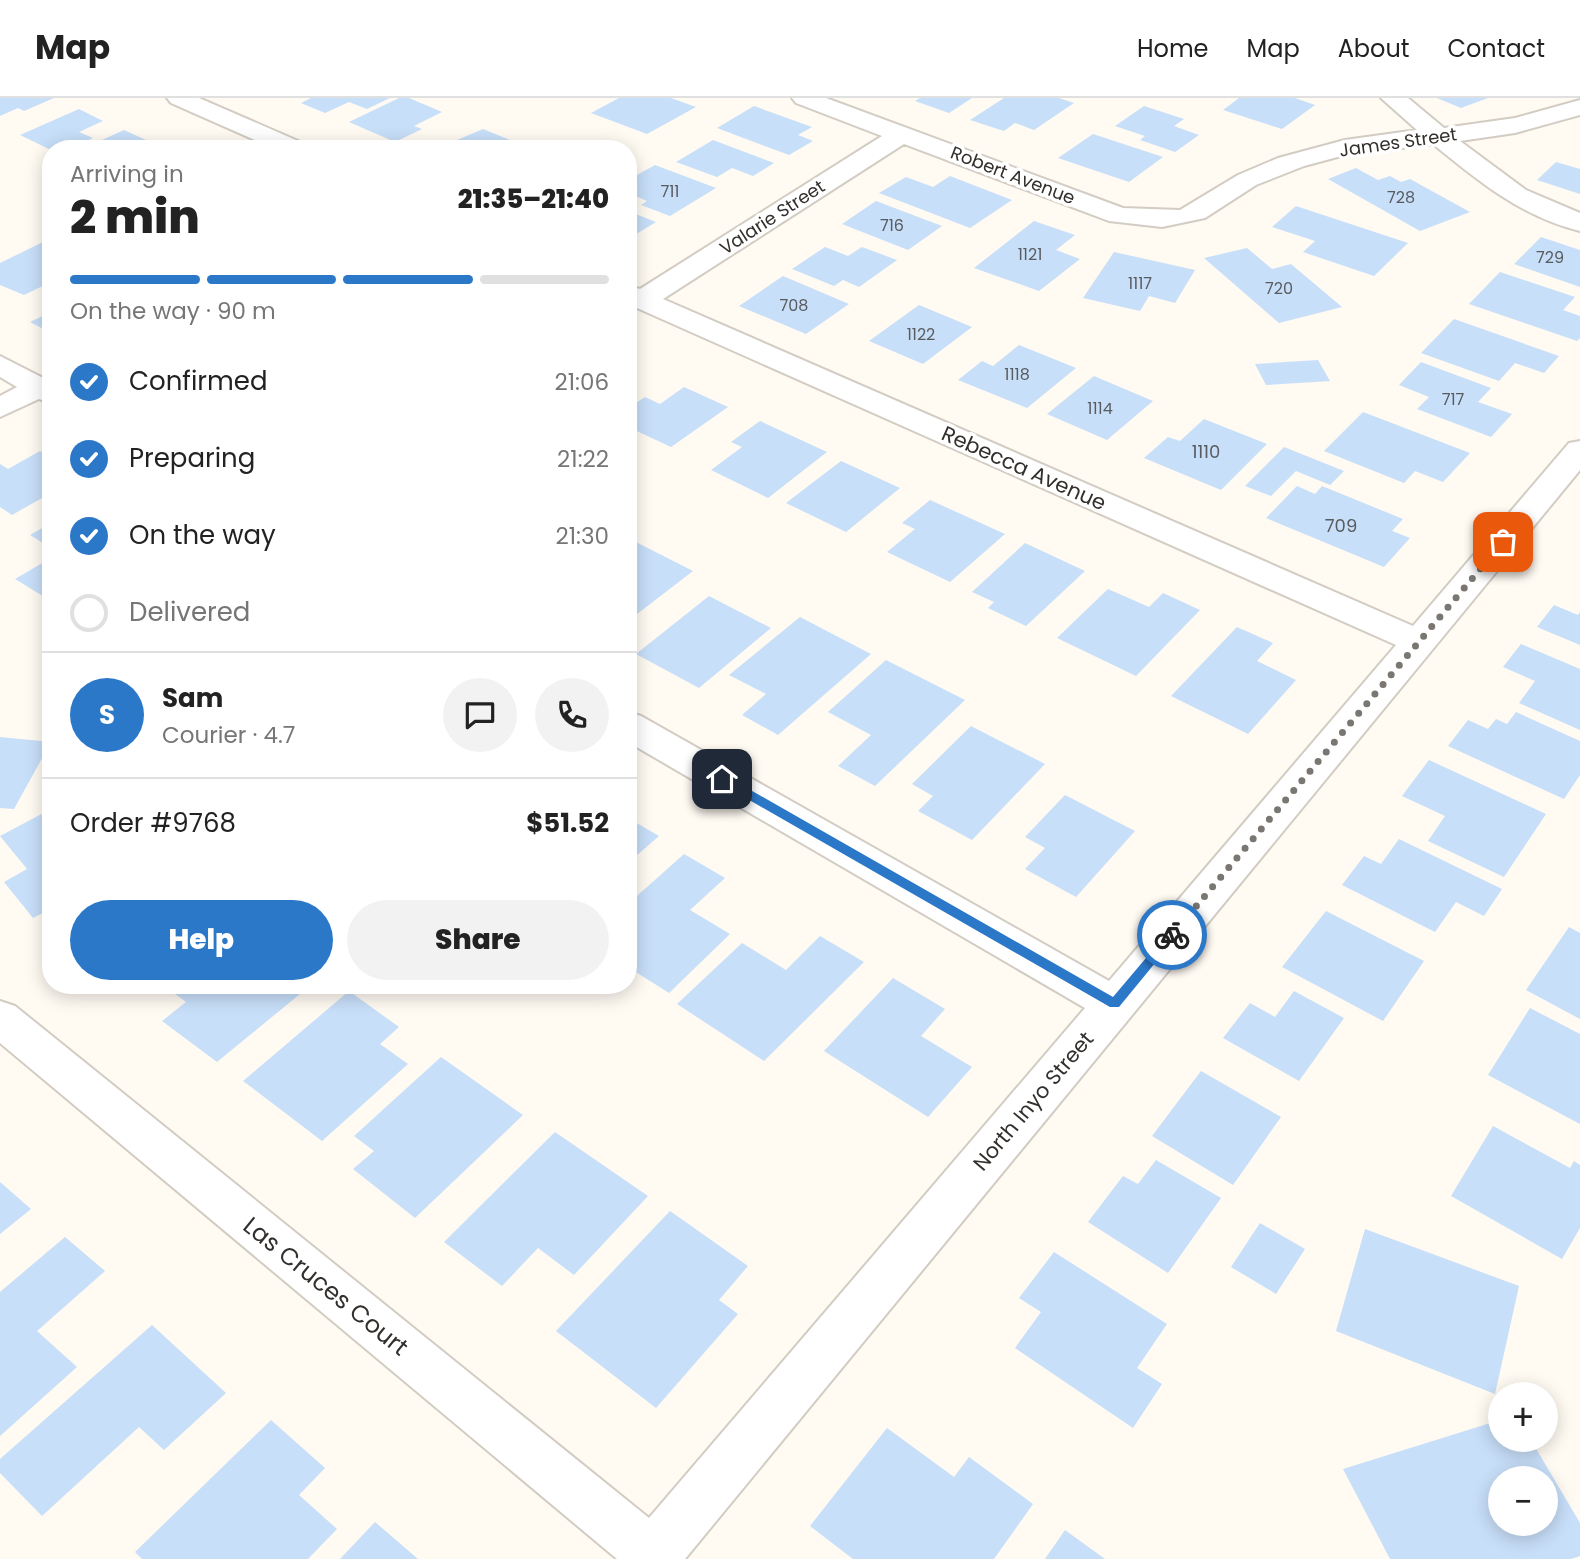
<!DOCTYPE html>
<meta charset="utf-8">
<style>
body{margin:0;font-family:Poppins,sans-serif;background:#f2f2f2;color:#222;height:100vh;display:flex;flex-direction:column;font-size:26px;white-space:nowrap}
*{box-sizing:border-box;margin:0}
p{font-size:23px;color:#767676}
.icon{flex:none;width:38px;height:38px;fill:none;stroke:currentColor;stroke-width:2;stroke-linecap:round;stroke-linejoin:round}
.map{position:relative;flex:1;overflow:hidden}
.details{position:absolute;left:42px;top:42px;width:595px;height:854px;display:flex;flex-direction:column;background:#fff;border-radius:28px;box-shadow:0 4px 18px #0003}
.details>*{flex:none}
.fabs{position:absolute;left:1488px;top:1284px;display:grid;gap:14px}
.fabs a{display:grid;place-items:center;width:70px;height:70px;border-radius:50%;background:#fff;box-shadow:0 4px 18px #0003;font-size:35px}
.pin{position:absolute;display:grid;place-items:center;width:60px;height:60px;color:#fff;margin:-30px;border-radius:14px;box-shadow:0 4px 10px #0006}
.courier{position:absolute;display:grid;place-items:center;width:70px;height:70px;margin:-35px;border:5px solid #2c78c8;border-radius:50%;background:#fff;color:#222;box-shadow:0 2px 9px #0007}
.head em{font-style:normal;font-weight:800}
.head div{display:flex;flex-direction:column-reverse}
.head{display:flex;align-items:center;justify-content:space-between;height:119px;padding:0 28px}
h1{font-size:46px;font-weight:800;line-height:52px}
.bar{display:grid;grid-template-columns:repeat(4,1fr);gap:10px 7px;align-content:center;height:84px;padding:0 28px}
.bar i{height:9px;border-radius:5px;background:#e0e0e0}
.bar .active{background:#2c78c8}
.bar p{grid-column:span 4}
.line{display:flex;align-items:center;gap:18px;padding:0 28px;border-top:2px solid #e0e0e0}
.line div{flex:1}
.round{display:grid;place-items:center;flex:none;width:74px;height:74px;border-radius:37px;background:#f2f2f2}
ol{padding:0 28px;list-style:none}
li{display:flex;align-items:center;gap:21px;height:77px}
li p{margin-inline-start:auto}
li .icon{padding:7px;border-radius:50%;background:#2c78c8;color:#fff;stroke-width:4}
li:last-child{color:#767676}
li i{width:38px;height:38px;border:4px solid #e0e0e0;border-radius:50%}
.action{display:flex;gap:14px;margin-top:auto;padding:14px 28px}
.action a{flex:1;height:80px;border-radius:42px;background:#2c78c8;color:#fff;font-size:28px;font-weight:800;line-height:80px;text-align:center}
.action a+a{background:#f2f2f2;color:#222}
header{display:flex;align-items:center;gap:42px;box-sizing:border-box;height:98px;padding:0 35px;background:#fff;border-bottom:2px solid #e0e0e0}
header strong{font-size:33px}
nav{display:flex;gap:38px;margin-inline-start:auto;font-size:24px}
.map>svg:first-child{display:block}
.building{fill:#c8dff9;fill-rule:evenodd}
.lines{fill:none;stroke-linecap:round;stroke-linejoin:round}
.street-casing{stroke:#d2ccc3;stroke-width:4}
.street{fill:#fff;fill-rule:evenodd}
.route{fill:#2c78c8}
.done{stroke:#7a7671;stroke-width:7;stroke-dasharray:0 12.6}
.labels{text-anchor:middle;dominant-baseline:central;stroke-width:7;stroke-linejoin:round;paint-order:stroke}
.far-number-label{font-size:16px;fill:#585b5f}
.far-street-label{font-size:18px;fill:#322f2c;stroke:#fff}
.number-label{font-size:18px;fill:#585b5f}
.street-label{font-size:21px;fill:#322f2c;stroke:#fff}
.near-street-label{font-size:24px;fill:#322f2c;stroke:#fff}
</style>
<header>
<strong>Map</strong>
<nav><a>Home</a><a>Map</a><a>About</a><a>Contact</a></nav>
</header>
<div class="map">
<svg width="1580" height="1461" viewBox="0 0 1580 1461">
<rect width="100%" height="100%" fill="#fffaf2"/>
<!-- building -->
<g class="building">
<polygon points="0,0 54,0 24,13 18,10 0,18"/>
<polygon points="311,0 390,0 367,11 349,4 325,15 301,5"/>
<polygon points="399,0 409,0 442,14 414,28 422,31 395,44 349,24"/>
<polygon points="619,0 671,0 696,9 647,36 591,15"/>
<polygon points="920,0 972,0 949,15 915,3"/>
<polygon points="1004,0 1059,0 1074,5 1034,32 1015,25 1004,33 970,22"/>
<polygon points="1239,0 1295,0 1315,7 1282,31 1223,12"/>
<polygon points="1437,0 1488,0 1461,10"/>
<polygon points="754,8 812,29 798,37 813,43 789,57 717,30"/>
<polygon points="1144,8 1184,21 1174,28 1199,37 1175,54 1140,42 1145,38 1115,28"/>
<polygon points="79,11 103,23 79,34 93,40 69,51 51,52 20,37"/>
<polygon points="483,31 522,47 516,51 436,51"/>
<polygon points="124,32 166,51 82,51"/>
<polygon points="1093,36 1163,59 1129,84 1058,60"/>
<polygon points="713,42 774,65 753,78 732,70 717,79 676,64"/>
<polygon points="1556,64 1580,71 1580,96 1537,82"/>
<polygon points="655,67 716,90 670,118 641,107 647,103 628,95 628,82"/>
<polygon points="1356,70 1378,82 1390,78 1401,84 1410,81 1470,114 1420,133 1328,81"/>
<polygon points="950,78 1012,102 970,130 879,95 906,79 933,89"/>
<polygon points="876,103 942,128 908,152 842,126"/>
<polygon points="1296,108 1408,145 1374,178 1303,154 1315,143 1272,129"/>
<polygon points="628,113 656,124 628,141"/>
<polygon points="1034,123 1075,137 1056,152 1080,161 1039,193 974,170"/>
<polygon points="1541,139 1580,152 1580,189 1514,166"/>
<polygon points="45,143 51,146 51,184 24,197 0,187 0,165"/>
<polygon points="825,149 848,158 862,149 897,162 859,189 843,182 834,188 792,171"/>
<polygon points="1247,150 1272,171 1291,166 1342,209 1279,225 1204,160"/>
<polygon points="1114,154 1195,172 1175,205 1149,198 1140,213 1083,200"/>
<polygon points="1500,174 1575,199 1563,212 1580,218 1580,240 1577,243 1469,206"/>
<polygon points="783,178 849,206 806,236 739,208"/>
<polygon points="919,207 972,229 923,266 869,243"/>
<polygon points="51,214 51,235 30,224"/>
<polygon points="1454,221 1559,258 1544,275 1515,265 1499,283 1421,255"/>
<polygon points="1019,247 1076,270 1027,310 958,282 982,263 993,268"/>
<polygon points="1318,262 1330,283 1266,287 1255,266"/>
<polygon points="1421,264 1491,290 1478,304 1512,316 1491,339 1417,311 1429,299 1399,287"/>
<polygon points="1094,278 1153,303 1107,342 1047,316"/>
<polygon points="684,289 728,309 671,349 628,329 628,310 645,299 660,306"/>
<polygon points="1363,314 1470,355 1443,384 1415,373 1404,385 1324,353"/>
<polygon points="1204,321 1267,346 1221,392 1144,360 1168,339 1180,343"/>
<polygon points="760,323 827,354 768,400 711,372 742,349 731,344"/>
<polygon points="1284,349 1344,373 1330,387 1296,373 1271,398 1245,388"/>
<polygon points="40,353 51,359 51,395 12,417 0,409 0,366 8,371"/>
<polygon points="841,363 900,390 846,434 786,405"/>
<polygon points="1297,388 1315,396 1322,388 1403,421 1392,433 1410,440 1384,469 1266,420"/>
<polygon points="930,402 1005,436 950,484 887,454 915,431 902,425"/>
<polygon points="51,425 51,450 30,437"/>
<polygon points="628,440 693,473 628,523"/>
<polygon points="1025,445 1085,473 1026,528 988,510 994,504 972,494"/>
<polygon points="51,460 51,503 15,481"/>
<polygon points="1108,491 1149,509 1163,495 1200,512 1136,578 1057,540"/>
<polygon points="709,498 771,530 699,590 636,556"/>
<polygon points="1554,507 1578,517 1580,514 1580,547 1537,529"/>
<polygon points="800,519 871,556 778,637 742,617 766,596 729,577"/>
<polygon points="1237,529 1273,545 1257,563 1296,582 1248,636 1171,598"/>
<polygon points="1521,546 1580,571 1580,632 1519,605 1535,583 1503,569"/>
<polygon points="886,562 965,602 875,688 838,668 871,637 828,614"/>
<polygon points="1516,614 1580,643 1580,677 1564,701 1448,648 1468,622 1488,631 1496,621 1507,626"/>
<polygon points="971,628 1045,666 972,742 918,713 933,698 912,686"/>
<polygon points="0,639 51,644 14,711 0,710"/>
<polygon points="1429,662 1546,716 1504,779 1428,743 1445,718 1402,698"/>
<polygon points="1065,697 1135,733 1076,799 1025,771 1045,750 1025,739"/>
<polygon points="51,711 51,811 33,820 4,784 27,771 0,738"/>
<polygon points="628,720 659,738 628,765"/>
<polygon points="1399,741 1502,791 1484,818 1456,804 1435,834 1342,787 1364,758 1381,766"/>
<polygon points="684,756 725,780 690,812 730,836 669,895 628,869 628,806"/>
<polygon points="1326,813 1424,863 1383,923 1282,869"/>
<polygon points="1569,829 1580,835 1580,921 1526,892"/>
<polygon points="820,838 864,864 764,963 677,906 742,845 786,872"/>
<polygon points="893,880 945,911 921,938 972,969 928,1019 824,953"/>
<polygon points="170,887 311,887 217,964 162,923 186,904 167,890"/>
<polygon points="349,893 399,929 380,946 408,966 322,1043 243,983"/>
<polygon points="1294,893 1344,920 1299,983 1223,940 1250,905 1275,919"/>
<polygon points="1530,910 1580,936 1580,1026 1488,977"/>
<polygon points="441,959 523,1017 415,1120 353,1071 374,1053 354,1038"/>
<polygon points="1201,973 1281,1019 1233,1087 1152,1038"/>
<polygon points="1493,1028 1570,1070 1574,1063 1580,1067 1580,1130 1562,1161 1451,1098"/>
<polygon points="555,1034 648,1098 574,1177 538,1150 502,1188 444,1144"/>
<polygon points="1156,1062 1221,1100 1168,1175 1088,1124 1123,1078 1138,1086"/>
<polygon points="0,1084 31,1111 0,1136"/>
<polygon points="670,1113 748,1168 719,1202 738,1216 656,1310 556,1233"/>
<polygon points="1260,1125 1305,1151 1276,1196 1231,1169"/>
<polygon points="1365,1131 1519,1188 1495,1296 1336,1233"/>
<polygon points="65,1139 105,1173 37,1233 77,1269 0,1338 0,1194"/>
<polygon points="1054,1154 1167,1226 1137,1270 1162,1286 1133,1330 1015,1250 1041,1214 1019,1200"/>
<polygon points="152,1227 226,1295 164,1352 139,1329 42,1418 0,1375 0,1361"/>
<polygon points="271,1322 325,1370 299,1397 337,1431 308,1461 142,1461 135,1454"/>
<path d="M1500 1322V1342H1531L1580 1425V1458L1571 1461H1390L1343 1371ZM1500 1381H1545V1426H1500Z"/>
<polygon points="887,1330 954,1379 969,1359 1033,1406 994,1461 853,1461 810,1428"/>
<polygon points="375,1424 418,1461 340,1461"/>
<polygon points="1065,1432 1105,1461 1045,1461"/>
</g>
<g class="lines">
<defs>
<g id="street">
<polygon points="167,0 199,0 305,46 308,51 275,51 171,5"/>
<path d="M792 0H826L1123 110 1180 112 1238 77 1278 60 1345 42 1417 32 1381 0H1408L1444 30 1515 20 1580 2V17L1515 35 1460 43 1526 92 1580 115V133C1522 119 1478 83 1433 46L1345 57 1304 68 1256 87 1205 120 1162 129 1109 123 904 46 663 201 1413 528 1569 345 1580 343V372L685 1461H617L0 945V903L15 908 649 1420 1085 910 628 644V614L641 618 1109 883 1396 547 628 206V188L640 191 882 38 796 5Z"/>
<polygon points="0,258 51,284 51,305 39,301 0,319 0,298 17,289 0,279"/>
</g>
</defs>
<!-- street casing -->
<use href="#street" class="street-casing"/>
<!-- street -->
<use href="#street" class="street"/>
</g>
<!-- route -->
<polygon class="route" points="718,678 726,678 1113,899 1168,834 1172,832 1178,837 1119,909 1110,909 718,684"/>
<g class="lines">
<!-- done -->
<polyline class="done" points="1172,837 1503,444"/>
</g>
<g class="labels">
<!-- far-number labels -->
<g class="far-number-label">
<text x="670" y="93">711</text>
<text x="1401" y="99">728</text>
<text x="892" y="127">716</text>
<text x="1030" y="156">1121</text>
<text x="1550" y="159">729</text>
<text x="1140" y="185">1117</text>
<text x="1279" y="190">720</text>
<text x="794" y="207">708</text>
<text x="921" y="236">1122</text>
<text x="1017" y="276">1118</text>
<text x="1453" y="301">717</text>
<text x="1100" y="310">1114</text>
</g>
<!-- far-street labels -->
<g class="far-street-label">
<text transform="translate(1398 44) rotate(-8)">James Street</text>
<text transform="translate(1013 77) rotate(21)">Robert Avenue</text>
<text transform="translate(772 119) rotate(-33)">Valarie Street</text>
</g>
<!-- number labels -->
<g class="number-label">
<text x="1206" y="353">1110</text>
<text x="1341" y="427">709</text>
</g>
<!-- street labels -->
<g class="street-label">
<text transform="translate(1024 370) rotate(24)">Rebecca Avenue</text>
<text transform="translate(1033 1003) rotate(-50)">North Inyo Street</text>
</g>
<!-- near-street labels -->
<g class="near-street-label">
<text transform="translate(326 1188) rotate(39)">Las Cruces Court</text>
</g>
</g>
</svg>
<div class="fabs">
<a>+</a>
<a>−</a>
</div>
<div class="pin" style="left:1503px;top:444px;background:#ea580c"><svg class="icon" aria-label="bag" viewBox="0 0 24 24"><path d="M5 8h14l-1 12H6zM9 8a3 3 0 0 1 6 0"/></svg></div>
<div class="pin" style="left:722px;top:681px;background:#1f2937"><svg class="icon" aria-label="home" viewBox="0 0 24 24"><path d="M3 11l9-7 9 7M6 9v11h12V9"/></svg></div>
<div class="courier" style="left:1172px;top:837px"><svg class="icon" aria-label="bike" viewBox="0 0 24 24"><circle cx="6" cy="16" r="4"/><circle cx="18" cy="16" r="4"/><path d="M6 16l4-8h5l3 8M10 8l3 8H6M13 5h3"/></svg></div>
<section class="details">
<div class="head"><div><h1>2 min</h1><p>Arriving in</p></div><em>21:35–21:40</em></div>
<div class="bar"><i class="active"></i><i class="active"></i><i class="active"></i><i></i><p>On the way · 90 m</p></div>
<ol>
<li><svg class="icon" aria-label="check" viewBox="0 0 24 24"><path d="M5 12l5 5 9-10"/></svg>Confirmed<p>21:06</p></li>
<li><svg class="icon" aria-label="check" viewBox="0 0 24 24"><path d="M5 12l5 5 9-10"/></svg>Preparing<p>21:22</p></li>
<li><svg class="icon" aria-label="check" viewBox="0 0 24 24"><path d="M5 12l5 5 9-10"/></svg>On the way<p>21:30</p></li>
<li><i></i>Delivered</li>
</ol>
<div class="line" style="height:126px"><b class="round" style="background:#2c78c8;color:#fff">S</b><div><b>Sam</b><p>Courier · 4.7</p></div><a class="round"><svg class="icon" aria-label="chat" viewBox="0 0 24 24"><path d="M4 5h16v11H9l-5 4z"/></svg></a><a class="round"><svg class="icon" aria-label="phone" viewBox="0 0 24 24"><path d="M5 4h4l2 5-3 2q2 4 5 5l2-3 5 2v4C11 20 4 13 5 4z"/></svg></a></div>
<div class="line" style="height:91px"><div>Order #9768</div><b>$51.52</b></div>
<div class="action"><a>Help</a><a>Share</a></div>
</section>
</div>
